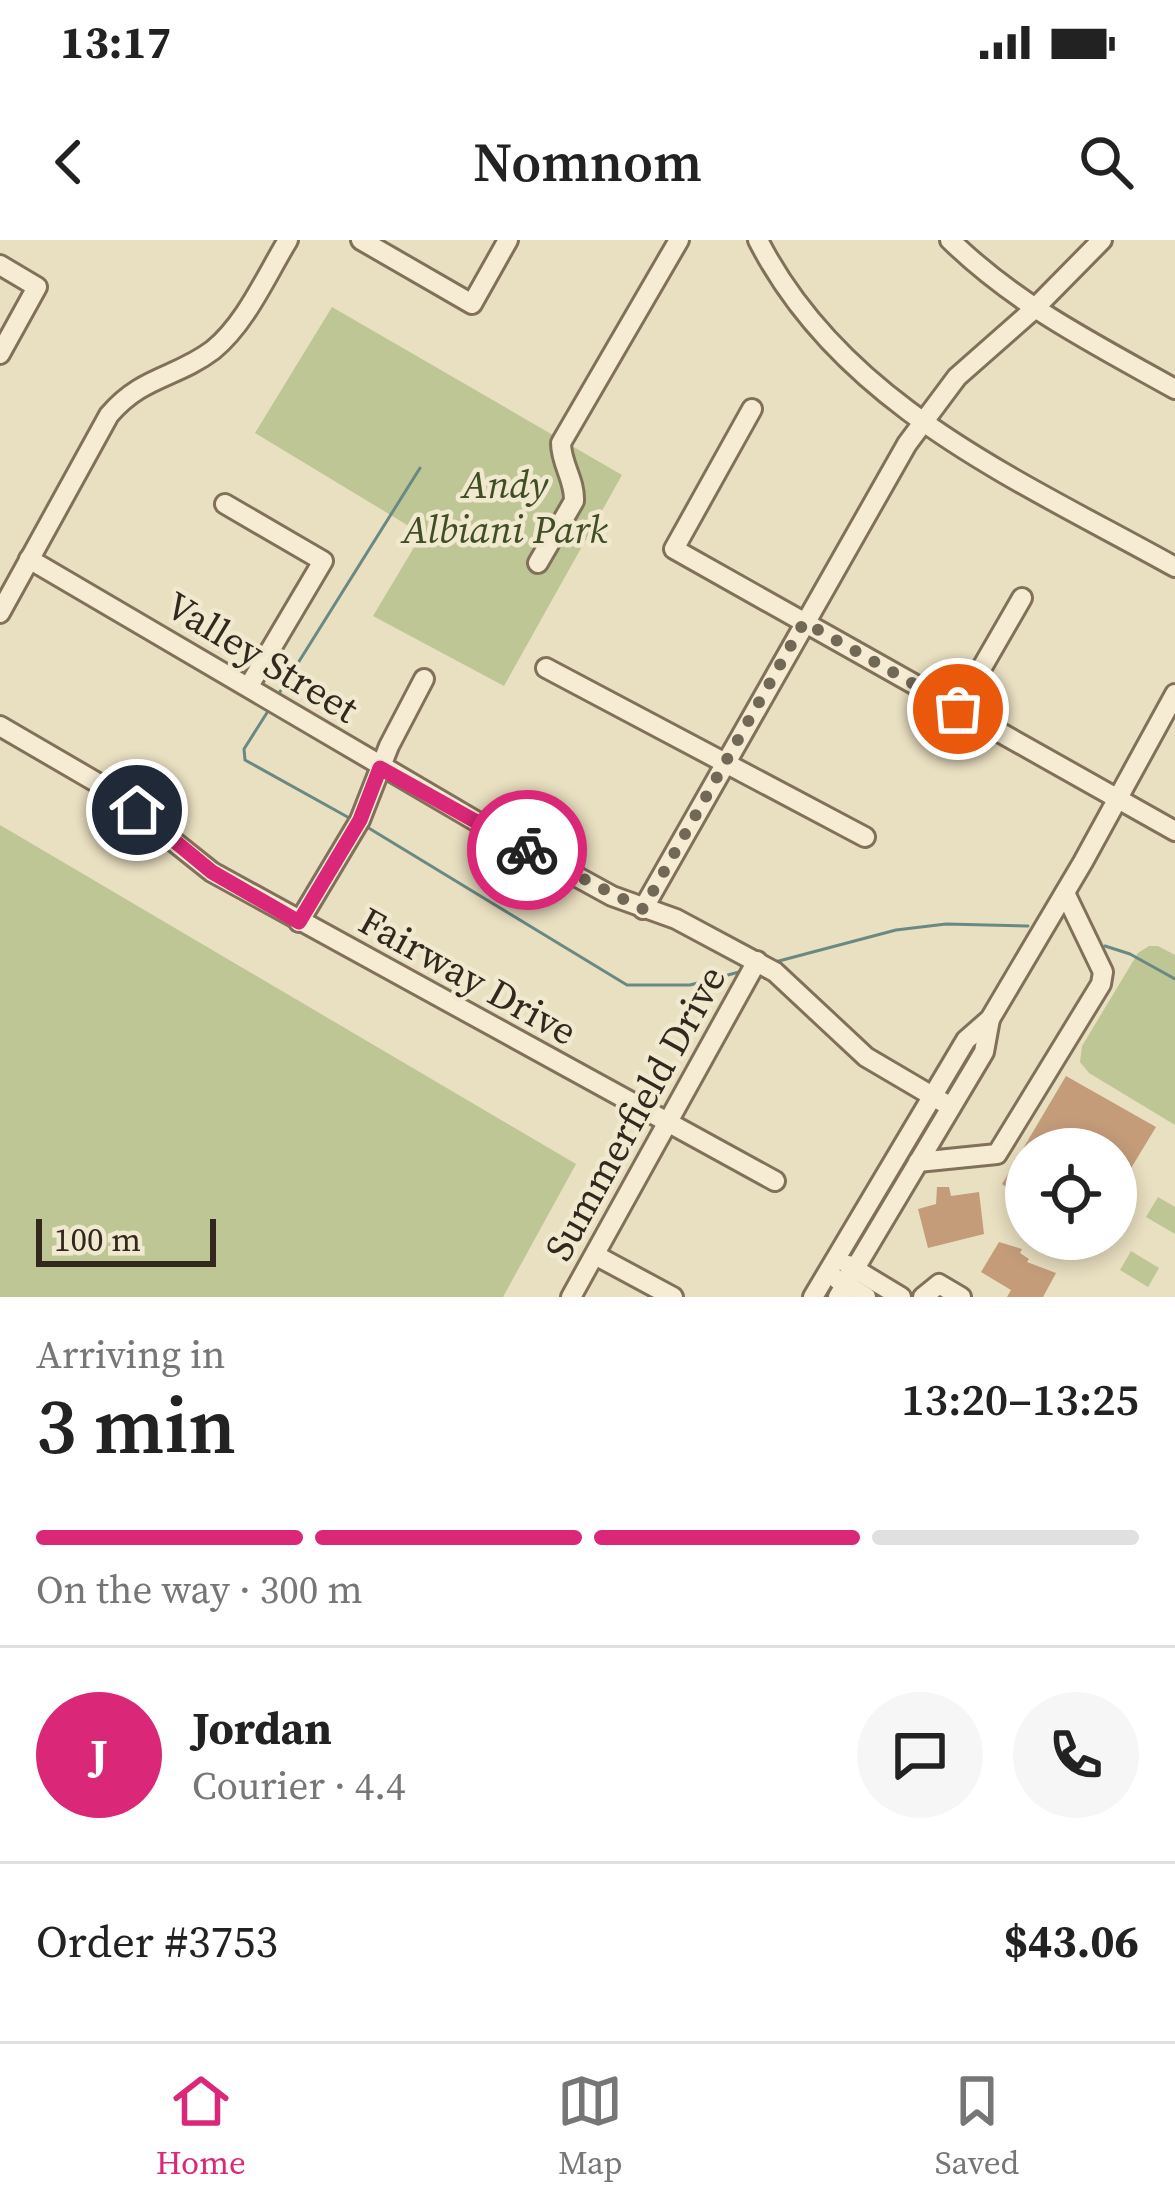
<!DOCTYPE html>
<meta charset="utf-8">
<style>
body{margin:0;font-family:"Source Serif 4",serif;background:#f6f6f6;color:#222;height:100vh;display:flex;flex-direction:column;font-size:45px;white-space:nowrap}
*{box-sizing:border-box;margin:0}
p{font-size:39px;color:#767676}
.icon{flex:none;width:66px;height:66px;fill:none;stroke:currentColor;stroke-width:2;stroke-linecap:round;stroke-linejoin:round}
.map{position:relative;height:1057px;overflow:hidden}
.drawer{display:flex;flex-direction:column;background:#fff;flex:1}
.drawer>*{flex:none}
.fabs{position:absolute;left:1005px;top:888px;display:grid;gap:24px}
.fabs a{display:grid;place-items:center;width:132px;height:132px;border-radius:50%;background:#fff;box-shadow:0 6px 18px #0003;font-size:60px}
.scale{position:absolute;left:36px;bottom:30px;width:180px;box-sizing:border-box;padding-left:12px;border:6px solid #32281d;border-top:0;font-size:33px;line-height:42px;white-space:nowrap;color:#32281d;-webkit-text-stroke:9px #f1e9cf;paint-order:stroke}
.pin{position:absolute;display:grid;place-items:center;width:102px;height:102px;color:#fff;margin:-51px;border:6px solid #fff;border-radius:50%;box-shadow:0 3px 12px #0007}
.courier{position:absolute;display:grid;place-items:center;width:120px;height:120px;margin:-60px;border:9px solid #db2777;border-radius:50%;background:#fff;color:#222;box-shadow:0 3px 15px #0007}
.headline em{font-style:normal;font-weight:600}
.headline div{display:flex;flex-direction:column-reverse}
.headline{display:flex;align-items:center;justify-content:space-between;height:204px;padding:0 36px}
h1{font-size:78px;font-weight:600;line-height:90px}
.bar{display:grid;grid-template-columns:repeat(4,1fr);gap:18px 12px;align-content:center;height:144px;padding:0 36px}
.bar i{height:15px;border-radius:9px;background:#e0e0e0}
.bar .on{background:#db2777}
.bar p{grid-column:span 4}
.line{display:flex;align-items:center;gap:30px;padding:0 36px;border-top:3px solid #e0e0e0}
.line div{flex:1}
.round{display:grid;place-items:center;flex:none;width:126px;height:126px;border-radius:63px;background:#f6f6f6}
.status{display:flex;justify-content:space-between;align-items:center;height:84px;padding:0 60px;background:#fff;direction:ltr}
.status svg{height:33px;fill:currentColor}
header{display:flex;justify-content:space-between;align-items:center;height:156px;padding:0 36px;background:#fff;font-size:54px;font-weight:600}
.menu{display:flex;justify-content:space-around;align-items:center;height:168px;border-top:3px solid #e0e0e0;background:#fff;font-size:33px;color:#767676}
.menu a{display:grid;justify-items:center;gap:6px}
.menu .on{color:#db2777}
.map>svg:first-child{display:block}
.green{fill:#bfc696}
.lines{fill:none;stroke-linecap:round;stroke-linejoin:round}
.stream{stroke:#6b8983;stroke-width:3}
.building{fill:#c49c7a}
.minor-casing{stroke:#81705a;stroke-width:24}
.minor{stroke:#f5ecd3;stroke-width:18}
.done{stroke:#726856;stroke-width:12;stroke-dasharray:0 21.6}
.route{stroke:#db2777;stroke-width:15}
.labels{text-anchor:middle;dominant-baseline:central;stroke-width:9;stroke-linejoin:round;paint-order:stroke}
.park-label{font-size:39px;font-style:italic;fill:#414d25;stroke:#f1e9cf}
.street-label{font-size:39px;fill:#32281d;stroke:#f1e9cf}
</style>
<div class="status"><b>13:17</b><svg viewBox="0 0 49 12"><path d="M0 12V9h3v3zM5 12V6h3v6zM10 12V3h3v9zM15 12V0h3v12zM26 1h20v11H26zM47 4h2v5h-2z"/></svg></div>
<header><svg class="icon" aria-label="back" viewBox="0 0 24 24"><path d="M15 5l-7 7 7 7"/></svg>Nomnom<svg class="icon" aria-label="search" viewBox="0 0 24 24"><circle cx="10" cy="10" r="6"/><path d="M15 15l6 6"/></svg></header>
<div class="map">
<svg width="1175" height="1057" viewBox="0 0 1175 1057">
<rect width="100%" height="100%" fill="#e9dfc1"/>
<!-- green -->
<g class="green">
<polygon points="332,67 622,235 504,446 373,376 422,294 255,193"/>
<polygon points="0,585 576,924 503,1057 0,1057"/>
<polygon points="1149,706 1158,706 1175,715 1175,885 1089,833 1080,822 1082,806 1138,713"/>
<polygon points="1158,957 1175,967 1175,994 1146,977"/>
<polygon points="1131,1011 1159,1028 1148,1047 1120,1030"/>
</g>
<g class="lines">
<!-- stream -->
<g class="stream">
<polyline points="278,455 420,228"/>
<polyline points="270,468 244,509 245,520 353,580"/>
<polyline points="367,587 627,745 690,745 743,731"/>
<polyline points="1105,706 1130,714 1175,739"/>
<polyline points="775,722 896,690 946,684 1028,686"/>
</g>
</g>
<!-- building -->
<g class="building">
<polygon points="1066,836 1156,887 1116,953 1116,909 1026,909 1026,953 1022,960 1002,944"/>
<polygon points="937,947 949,947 951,956 979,952 984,994 928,1008 918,969 936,964"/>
<polygon points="999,1002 1022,1009 1020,1013 1029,1019 1027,1022 1056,1033 1043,1057 1007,1057 1011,1050 981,1032"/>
</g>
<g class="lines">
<defs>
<g id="minor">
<polyline points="361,0 472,64 508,0"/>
<path d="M758 0C842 166 1021 241 1175 327"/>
<path d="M950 0C1018 66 1093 103 1175 149"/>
<polyline points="0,25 37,47 0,114"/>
<polyline points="752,169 674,309 1175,591"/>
<polyline points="225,264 323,321 249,446"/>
<polyline points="29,319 486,587 612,656 676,679 775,732 866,817 951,867"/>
<path d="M538 323 574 261C575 240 561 224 561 203L679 0"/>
<path d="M0 373 109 175C142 136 176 138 213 110 246 83 266 36 288 0"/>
<polyline points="546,428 865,597"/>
<polyline points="958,469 1022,358"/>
<polyline points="0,486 108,549 212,632 775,941"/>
<polyline points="643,669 907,204 957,137 1033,70 1102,0"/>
<polyline points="299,682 360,580 389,506 424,439"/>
<polyline points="918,922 997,914 1101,744 1103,732 1065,653"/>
<polyline points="595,1015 673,1057"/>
<polyline points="848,1025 901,1057"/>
<polyline points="837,1039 866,1057"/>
<polyline points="571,1057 757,721"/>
<polyline points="813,1057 966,800 990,779 1083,622 1175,454"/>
<polyline points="838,1057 984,812 990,779"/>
<polyline points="923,1057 939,1044 961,1057"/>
</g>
</defs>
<!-- minor casing -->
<use href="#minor" class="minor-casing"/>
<!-- minor -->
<use href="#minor" class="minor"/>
</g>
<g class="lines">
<!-- done -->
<polyline class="done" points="527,610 643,669 804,382 958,469"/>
<!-- route -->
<polyline class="route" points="137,570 212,632 299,682 360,580 380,528 527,610"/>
</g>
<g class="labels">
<!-- park labels -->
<g class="park-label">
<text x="505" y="244">Andy<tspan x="505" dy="45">Albiani Park</tspan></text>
</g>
<!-- street labels -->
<g class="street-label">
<text transform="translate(262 417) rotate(31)">Valley Street</text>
<text transform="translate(468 736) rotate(29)">Fairway Drive</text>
<text transform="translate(635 873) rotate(-61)">Summerfield Drive</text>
</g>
</g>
</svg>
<div class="fabs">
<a><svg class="icon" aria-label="locate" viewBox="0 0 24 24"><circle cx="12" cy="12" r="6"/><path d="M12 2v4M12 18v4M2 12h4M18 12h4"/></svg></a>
</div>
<div class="scale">100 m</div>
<div class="pin" style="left:958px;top:469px;background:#ea580c"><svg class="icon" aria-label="bag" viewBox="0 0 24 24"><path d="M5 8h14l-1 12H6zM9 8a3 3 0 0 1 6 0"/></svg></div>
<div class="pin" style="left:137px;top:570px;background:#1f2937"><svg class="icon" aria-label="home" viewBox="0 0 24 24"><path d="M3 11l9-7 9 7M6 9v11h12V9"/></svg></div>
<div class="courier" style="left:527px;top:610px"><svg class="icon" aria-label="bike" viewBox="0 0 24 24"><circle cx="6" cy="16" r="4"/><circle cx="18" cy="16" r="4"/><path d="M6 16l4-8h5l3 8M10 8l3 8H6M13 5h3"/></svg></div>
</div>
<section class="drawer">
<div class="headline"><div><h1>3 min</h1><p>Arriving in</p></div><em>13:20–13:25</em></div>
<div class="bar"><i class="on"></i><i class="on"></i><i class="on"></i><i></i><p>On the way · 300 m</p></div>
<div class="line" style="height:216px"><b class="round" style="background:#db2777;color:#fff">J</b><div><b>Jordan</b><p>Courier · 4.4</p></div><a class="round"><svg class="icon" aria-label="chat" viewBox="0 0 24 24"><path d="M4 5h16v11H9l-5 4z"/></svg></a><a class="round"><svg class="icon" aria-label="phone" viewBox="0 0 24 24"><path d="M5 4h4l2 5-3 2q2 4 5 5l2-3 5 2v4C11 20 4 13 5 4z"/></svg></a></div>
<div class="line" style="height:156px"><div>Order #3753</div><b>$43.06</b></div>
</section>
<nav class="menu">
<a class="on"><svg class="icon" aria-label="home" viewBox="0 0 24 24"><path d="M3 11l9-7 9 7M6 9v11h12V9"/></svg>Home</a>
<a><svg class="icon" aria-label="map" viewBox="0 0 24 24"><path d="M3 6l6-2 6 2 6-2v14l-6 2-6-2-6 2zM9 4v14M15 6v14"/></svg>Map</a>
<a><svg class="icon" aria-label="saved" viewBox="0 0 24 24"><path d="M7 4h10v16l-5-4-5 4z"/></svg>Saved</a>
</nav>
